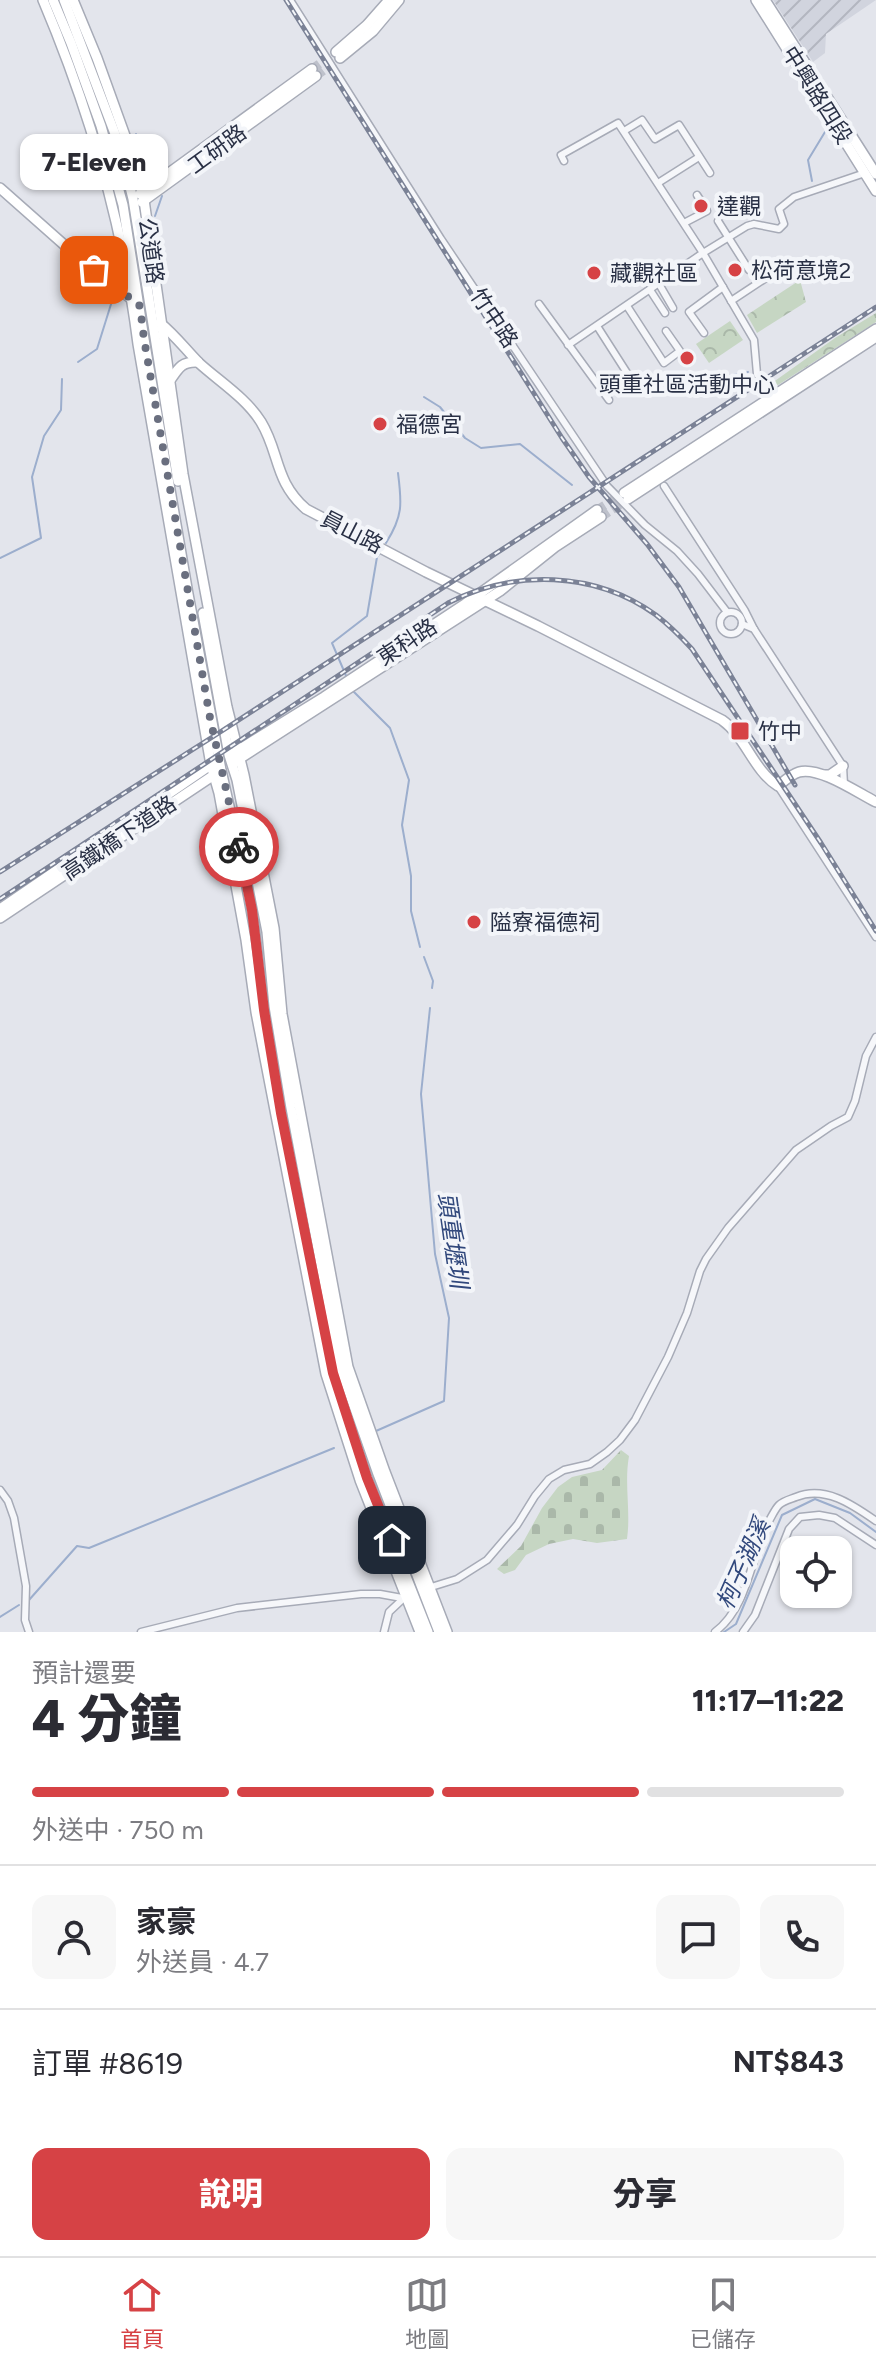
<!DOCTYPE html>
<html lang="zh-TW">
<meta charset="utf-8">
<style>
body{margin:0;font-family:Figtree,"Noto Sans TC",sans-serif;background:#f7f7f7;color:#2b2b33;height:100vh;display:flex;flex-direction:column;font-size:30px;white-space:nowrap}
*{box-sizing:border-box;margin:0}
p{font-size:26px;color:#7c7c81}
.icon{flex:none;width:44px;height:44px;fill:none;stroke:currentColor;stroke-width:2;stroke-linecap:round;stroke-linejoin:round}
.map{position:relative;height:1632px;overflow:hidden}
.sheet{display:flex;flex-direction:column;background:#fff;flex:1}
.sheet>*{flex:none}
.tools{position:absolute;left:780px;top:1536px;display:grid;gap:16px}
.tools a{display:grid;place-items:center;width:72px;height:72px;border-radius:16px;background:#fff;box-shadow:0 2px 6px #0004;font-size:40px}
.pin{position:absolute;display:grid;place-items:center;width:68px;height:68px;color:#fff;margin:-34px;border-radius:16px;box-shadow:0 4px 12px #0006}
.courier{position:absolute;display:grid;place-items:center;width:80px;height:80px;margin:-40px;border:6px solid #d64245;border-radius:50%;background:#fff;color:#222;box-shadow:0 2px 10px #0007}
.bubble{position:absolute;height:56px;border-radius:16px;background:#fff;box-shadow:0 2px 6px #0004;font-size:26px;font-weight:800;line-height:56px;text-align:center}
.headline em{font-style:normal;font-weight:800}
.headline div{display:flex;flex-direction:column-reverse}
.headline{display:flex;align-items:center;justify-content:space-between;height:136px;padding:0 32px}
h1{font-size:52px;font-weight:800;line-height:60px}
.bar{display:grid;grid-template-columns:repeat(4,1fr);gap:12px 8px;align-content:center;height:96px;padding:0 32px}
.bar i{height:10px;border-radius:6px;background:#e1e1e2}
.bar .active{background:#d64245}
.bar p{grid-column:span 4}
.line{display:flex;align-items:center;gap:20px;padding:0 32px;border-top:2px solid #e1e1e2}
.line div{flex:1}
.round{display:grid;place-items:center;flex:none;width:84px;height:84px;border-radius:16px;background:#f7f7f7}
.action{display:flex;gap:16px;margin-top:auto;padding:16px 32px}
.action a{flex:1;height:92px;border-radius:16px;background:#d64245;color:#fff;font-size:32px;font-weight:800;line-height:92px;text-align:center}
.action a+a{background:#f7f7f7;color:#2b2b33}
.tab-bar{display:flex;justify-content:space-around;align-items:center;height:112px;border-top:2px solid #e1e1e2;background:#fff;font-size:22px;color:#7c7c81}
.tab-bar a{display:grid;justify-items:center;gap:4px}
.tab-bar .active{color:#d64245}
.map>svg:first-child{display:block}
.industrial{fill:url(#industrial-furrows)}
.cemetery{fill:url(#cemetery-stones)}
.park{fill:url(#park-crowns)}
.lines{fill:none;stroke-linecap:round;stroke-linejoin:round}
.stream{stroke:#9caecd;stroke-width:2}
.secondary-tunnel{stroke:#bec1cb;stroke-width:9;stroke-dasharray:9 4.5;stroke-linecap:butt}
.street-casing{stroke:#a7abb7;stroke-width:9}
.secondary-casing{stroke:#a7abb7;stroke-width:12}
.street{stroke:#f6f7fa;stroke-width:6}
.secondary{stroke:#fff;stroke-width:9}
.rail-casing{stroke:#7b8296;stroke-width:5}
.rail{stroke:#f3f5f9;stroke-width:2;stroke-dasharray:6;stroke-linecap:butt}
.done{stroke:#6a6f7f;stroke-width:8;stroke-dasharray:0 14.4}
.route{stroke:#d64245;stroke-width:10}
.poi-dot{fill:#d64245;stroke:#f3f5f9;stroke-width:3}
.labels{text-anchor:middle;dominant-baseline:central;stroke-width:8;stroke-linejoin:round;paint-order:stroke}
.street-label{font-size:22px;fill:#293045;stroke:#f3f5f9}
.poi-label{font-size:22px;fill:#293045;stroke:#f3f5f9;text-anchor:start}
.water-label{font-size:24px;font-style:italic;fill:#31487c;stroke:#f3f5f9}
</style>
<div class="map">
<svg width="876" height="1632" viewBox="0 0 876 1632">
<defs>
<pattern id="industrial-furrows" width="10" height="10" patternUnits="userSpaceOnUse" patternTransform="scale(2)"><rect width="10" height="10" fill="#d1d4de"/><path d="M-1 1l2-2M0 10L10 0M9 11l2-2" fill="none" stroke="#b3b6c0"/></pattern>
<pattern id="cemetery-stones" width="16" height="16" patternUnits="userSpaceOnUse" patternTransform="scale(2)"><rect width="16" height="16" fill="#c6d6c3"/><path d="M2 7V4a2 2 0 0 1 4 0v3zM10 15v-3a2 2 0 0 1 4 0v3z" fill="#aab8a9"/></pattern>
<pattern id="park-crowns" width="20" height="18" patternUnits="userSpaceOnUse" patternTransform="scale(2)"><rect width="20" height="18" fill="#c6d6c3"/><path d="M2 6a3 3 0 1 1 6 0M12 15a3 3 0 1 1 6 0" fill="none" stroke="#aab8a9"/></pattern>
</defs>
<rect width="100%" height="100%" fill="#e3e5ec"/>
<!-- industrial -->
<polygon class="industrial" points="773,0 876,0 826,34 825,53 813,62"/>
<!-- cemetery -->
<path class="cemetery" d="M621 1450 629 1456C624 1484 631 1511 627 1539L597 1543 573 1539 549 1544 526 1555 515 1570 504 1574 497 1569 521 1546 542 1508 558 1487 572 1477 602 1470Z"/>
<!-- park -->
<g class="park">
<polygon points="800,280 806,302 757,333 747,315"/>
<polygon points="876,313 876,322 778,385 772,383 835,338"/>
<polygon points="730,321 743,340 709,363 696,344"/>
</g>
<g class="lines">
<!-- stream -->
<g class="stream">
<polyline points="136,134 163,171"/>
<polyline points="812,181 808,160 828,127"/>
<polyline points="155,216 162,196"/>
<polyline points="78,362 97,349 112,301"/>
<polyline points="677,386 748,372"/>
<polyline points="424,397 440,407 465,438 481,448 520,444 572,485"/>
<path d="M386 543C403 516 402 504 398 473"/>
<polyline points="0,558 41,538 32,477 44,436 61,410 62,379"/>
<polyline points="347,678 332,643 367,616 377,557 380,553"/>
<polyline points="353,691 390,728 409,780 402,825 411,876 411,911 420,947"/>
<polyline points="424,957 433,981 432,988"/>
<polyline points="376,1431 444,1401 449,1318 435,1254 421,1094 430,1008"/>
<polyline points="29,1600 77,1546 89,1548 334,1448"/>
<polyline points="0,1617 19,1605"/>
<polyline points="724,1632 736,1624 782,1515 815,1499 850,1513 876,1532"/>
</g>
<!-- secondary-tunnel -->
<g class="secondary-tunnel">
<polyline points="312,69 336,52"/>
<polyline points="316,76 340,58"/>
<polyline points="597,510 624,493"/>
<polyline points="601,517 628,499"/>
</g>
<defs>
<g id="street">
<polyline points="290,0 441,239 607,486 645,525 677,551 698,574 727,612"/>
<polyline points="624,131 642,120 655,139 679,125 710,173"/>
<polyline points="564,161 561,155 618,123 703,253 754,340 757,374 772,401"/>
<polyline points="658,183 699,157"/>
<polyline points="718,221 749,270"/>
<polyline points="684,223 707,211 697,195"/>
<polyline points="659,284 673,308"/>
<polyline points="650,290 665,313"/>
<polyline points="731,301 781,268"/>
<polyline points="539,304 609,400"/>
<polyline points="627,306 664,363 680,351 666,331"/>
<polyline points="597,326 629,376"/>
<polyline points="704,333 689,312 723,287"/>
<polyline points="568,345 703,253 747,226 754,224 779,229 784,224 779,209 794,197 865,173"/>
<polyline points="664,486 745,611 754,629"/>
<circle cx="731" cy="623" r="11"/>
<polyline points="742,624 754,629 843,766 844,785"/>
<polyline points="778,786 876,937"/>
<polyline points="0,1490 8,1501 14,1518 26,1586 25,1620 29,1632"/>
<polyline points="428,1588 457,1579 487,1560 517,1525 535,1496 549,1479 564,1470 590,1464 607,1452 620,1440 635,1420 668,1357 687,1313 700,1271 706,1259 728,1228 796,1150 831,1126 848,1117 855,1101 866,1056 876,1037"/>
<polyline points="141,1632 237,1608 361,1594 380,1594 402,1598"/>
<polyline points="384,1632 389,1612 406,1596"/>
<path d="M715 1632C749 1606 750 1557 769 1521 772 1516 775 1509 779 1505 783 1501 791 1499 796 1497 825 1485 853 1505 876 1521"/>
<polyline points="743,1632 755,1615 789,1529 800,1517 819,1515 835,1518 876,1545"/>
</g>
<g id="secondary">
<path d="M43 0C90 111 123 225 138 344L211 765 219 793 246 940 256 1012 326 1374 360 1480 420 1632"/>
<polyline points="53,0 71,43 101,126 123,205 144,339 188,594 221,770 252,910 264,1010 281,1113 333,1373 367,1478 428,1632"/>
<polyline points="64,0 120,147 133,199 178,481"/>
<polyline points="73,0 97,58 128,144 144,200 183,474 227,707 244,775 274,928 282,1014 348,1367 385,1472 447,1632"/>
<polyline points="756,0 876,191"/>
<polyline points="765,0 876,174"/>
<polyline points="336,52 367,25 389,0"/>
<polyline points="340,58 373,31 399,0"/>
<polyline points="0,188 70,250 134,301"/>
<polyline points="140,194 312,69"/>
<polyline points="142,202 316,76"/>
<path d="M160 323C175 335 186 350 199 363 220 382 246 398 261 422 280 453 274 481 306 509L426 572 538 626 722 720C746 737 753 770 778 786 784 781 792 774 799 772 819 766 858 793 876 802"/>
<path d="M171 379C179 367 183 361 198 362"/>
<polyline points="624,493 876,329"/>
<polyline points="628,499 876,337"/>
<polyline points="203,613 229,755 237,780 267,932 274,1006 291,1108 341,1369 378,1474 439,1632"/>
<polyline points="232,754 324,697 465,604 597,510"/>
<polyline points="236,761 500,591 555,547 601,517"/>
<polyline points="825,775 830,775 843,766"/>
<polyline points="0,909 215,762"/>
<polyline points="0,918 217,773"/>
</g>
</defs>
<!-- street casing -->
<use href="#street" class="street-casing"/>
<!-- secondary casing -->
<use href="#secondary" class="secondary-casing"/>
<!-- street -->
<use href="#street" class="street"/>
<!-- secondary -->
<use href="#secondary" class="secondary"/>
<defs>
<g id="rail">
<polyline points="286,0 562,438 589,477 647,544 679,587 795,785"/>
<polyline points="0,872 214,736 876,307"/>
<path d="M0 899 448 603C514 569 595 571 656 615 669 625 681 637 692 649L821 843 876 931"/>
</g>
</defs>
<!-- rail casing -->
<use href="#rail" class="rail-casing"/>
<!-- rail -->
<use href="#rail" class="rail"/>
</g>
<g class="lines">
<!-- done -->
<polyline class="done" points="94,270 140,306 144,339 210,718 239,847"/>
<!-- route -->
<polyline class="route" points="239,847 252,910 264,1010 281,1113 333,1373 367,1478 392,1540"/>
</g>
<!-- markers -->
<g class="poi-dot">
<circle cx="701" cy="206" r="8"/>
<circle cx="735" cy="270" r="8"/>
<circle cx="594" cy="273" r="8"/>
<circle cx="687" cy="358" r="8"/>
<circle cx="380" cy="424" r="8"/>
<rect x="730" y="721" width="20" height="20" rx="4"/>
<circle cx="474" cy="922" r="8"/>
</g>
<g class="labels">
<!-- street labels -->
<g class="street-label">
<text transform="translate(817 95) rotate(58)">中興路四段</text>
<text transform="translate(217 149) rotate(-36)">工研路</text>
<text transform="translate(151 251) rotate(82)">公道路</text>
<text transform="translate(494 318) rotate(56)">竹中路</text>
<text transform="translate(352 532) rotate(27)">員山路</text>
<text transform="translate(407 642) rotate(-33)">東科路</text>
<text transform="translate(119 838) rotate(-34)">高鐵橋下道路</text>
</g>
<!-- poi labels -->
<g class="poi-label">
<text x="717" y="206">達觀</text>
<text x="751" y="270">松荷意境2</text>
<text x="610" y="273">藏觀社區</text>
<text x="687" y="384" text-anchor="middle">頭重社區活動中心</text>
<text x="396" y="424">福德宮</text>
<text x="758" y="731">竹中</text>
<text x="490" y="922">隘寮福德祠</text>
</g>
<!-- water labels -->
<g class="water-label">
<text transform="translate(453 1240) rotate(82)">頭重壢圳</text>
<text transform="translate(743 1564) rotate(-66)">柯子湖溪</text>
</g>
</g>
</svg>
<div class="tools">
<a><svg class="icon" aria-label="locate" viewBox="0 0 24 24"><circle cx="12" cy="12" r="6"/><path d="M12 2v4M12 18v4M2 12h4M18 12h4"/></svg></a>
</div>
<div class="pin" style="left:94px;top:270px;background:#ea580c"><svg class="icon" aria-label="bag" viewBox="0 0 24 24"><path d="M5 8h14l-1 12H6zM9 8a3 3 0 0 1 6 0"/></svg></div>
<div class="pin" style="left:392px;top:1540px;background:#1f2937"><svg class="icon" aria-label="home" viewBox="0 0 24 24"><path d="M3 11l9-7 9 7M6 9v11h12V9"/></svg></div>
<div class="courier" style="left:239px;top:847px"><svg class="icon" aria-label="bike" viewBox="0 0 24 24"><circle cx="6" cy="16" r="4"/><circle cx="18" cy="16" r="4"/><path d="M6 16l4-8h5l3 8M10 8l3 8H6M13 5h3"/></svg></div>
<div class="bubble" style="left:20px;top:134px;width:148px">7-Eleven</div>
</div>
<section class="sheet">
<div class="headline"><div><h1>4 分鐘</h1><p>預計還要</p></div><em>11:17–11:22</em></div>
<div class="bar"><i class="active"></i><i class="active"></i><i class="active"></i><i></i><p>外送中 · 750 m</p></div>
<div class="line" style="height:144px"><a class="round"><svg class="icon" aria-label="person" viewBox="0 0 24 24"><circle cx="12" cy="8" r="4"/><path d="M4 21q1-7 8-7t8 7"/></svg></a><div><b>家豪</b><p>外送員 · 4.7</p></div><a class="round"><svg class="icon" aria-label="chat" viewBox="0 0 24 24"><path d="M4 5h16v11H9l-5 4z"/></svg></a><a class="round"><svg class="icon" aria-label="phone" viewBox="0 0 24 24"><path d="M5 4h4l2 5-3 2q2 4 5 5l2-3 5 2v4C11 20 4 13 5 4z"/></svg></a></div>
<div class="line" style="height:104px"><div>訂單 #8619</div><b>NT$843</b></div>
<div class="action"><a>說明</a><a>分享</a></div>
</section>
<nav class="tab-bar">
<a class="active"><svg class="icon" aria-label="home" viewBox="0 0 24 24"><path d="M3 11l9-7 9 7M6 9v11h12V9"/></svg>首頁</a>
<a><svg class="icon" aria-label="map" viewBox="0 0 24 24"><path d="M3 6l6-2 6 2 6-2v14l-6 2-6-2-6 2zM9 4v14M15 6v14"/></svg>地圖</a>
<a><svg class="icon" aria-label="saved" viewBox="0 0 24 24"><path d="M7 4h10v16l-5-4-5 4z"/></svg>已儲存</a>
</nav>
